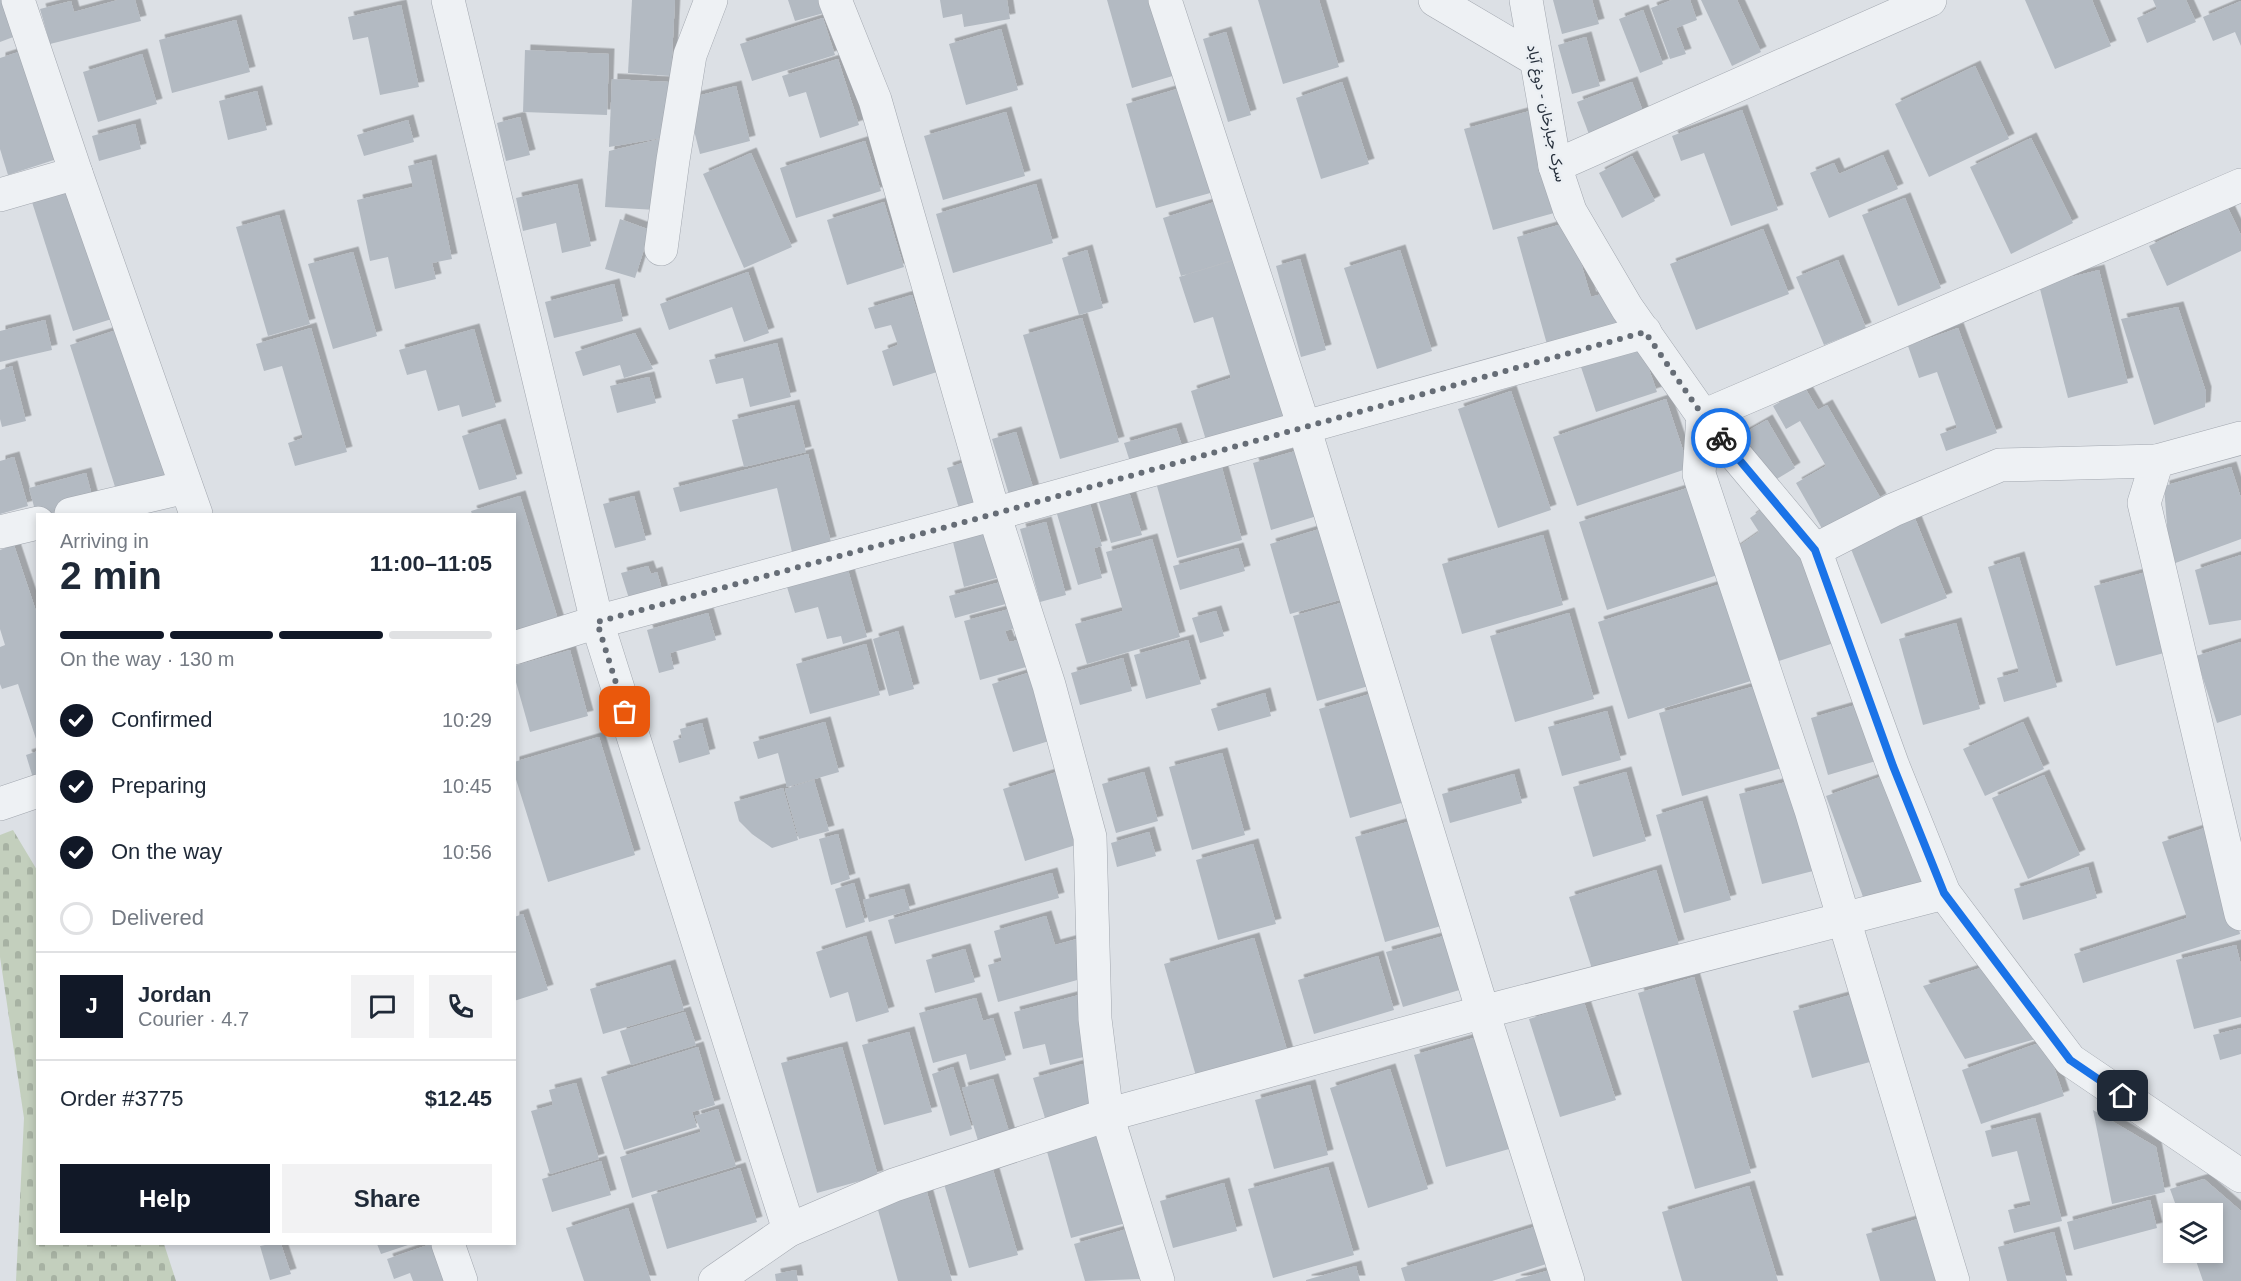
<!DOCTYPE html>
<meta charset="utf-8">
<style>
body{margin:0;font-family:Arial,Vazirmatn,sans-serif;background:#f2f2f3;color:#1f2937;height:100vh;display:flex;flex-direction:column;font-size:22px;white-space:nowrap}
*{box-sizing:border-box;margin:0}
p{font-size:20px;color:#747a83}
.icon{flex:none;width:33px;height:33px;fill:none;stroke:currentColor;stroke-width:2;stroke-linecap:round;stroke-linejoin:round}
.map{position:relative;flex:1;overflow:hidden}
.side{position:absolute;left:36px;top:513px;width:480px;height:732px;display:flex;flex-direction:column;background:#fff;border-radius:0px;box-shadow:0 3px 9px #0003}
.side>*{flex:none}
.buttons{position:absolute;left:2163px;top:1203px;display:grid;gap:12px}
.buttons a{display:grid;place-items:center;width:60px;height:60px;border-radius:0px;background:#fff;box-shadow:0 3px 9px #0003;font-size:30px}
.pin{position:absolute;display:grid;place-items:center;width:51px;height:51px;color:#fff;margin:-26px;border-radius:12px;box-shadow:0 3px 9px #0006}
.courier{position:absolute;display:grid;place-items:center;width:60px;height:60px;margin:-30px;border:4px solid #1a73e8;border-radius:50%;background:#fff;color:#222;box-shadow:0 2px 8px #0007}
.headline em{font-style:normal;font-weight:600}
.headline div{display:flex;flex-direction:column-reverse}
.headline{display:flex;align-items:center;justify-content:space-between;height:102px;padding:0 24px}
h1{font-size:39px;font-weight:600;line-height:45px}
.bar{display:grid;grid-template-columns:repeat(4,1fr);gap:9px 6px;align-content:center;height:72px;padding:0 24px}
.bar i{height:8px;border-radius:4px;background:#e0e1e3}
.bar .current{background:#111827}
.bar p{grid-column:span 4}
.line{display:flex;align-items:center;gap:15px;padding:0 24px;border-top:2px solid #e0e1e3}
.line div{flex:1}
.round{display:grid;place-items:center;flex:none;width:63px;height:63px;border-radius:0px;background:#f2f2f3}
ol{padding:0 24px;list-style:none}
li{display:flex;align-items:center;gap:18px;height:66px}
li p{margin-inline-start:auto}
li .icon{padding:6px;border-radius:50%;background:#111827;color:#fff;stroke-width:4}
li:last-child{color:#747a83}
li i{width:33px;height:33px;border:3px solid #e0e1e3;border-radius:50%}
.action{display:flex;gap:12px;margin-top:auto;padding:12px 24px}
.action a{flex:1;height:69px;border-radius:0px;background:#111827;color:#fff;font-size:24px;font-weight:600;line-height:69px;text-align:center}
.action a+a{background:#f2f2f3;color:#1f2937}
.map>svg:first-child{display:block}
.cemetery{fill:url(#cemetery-stones)}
.building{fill:#b3bac2;filter:url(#shadow)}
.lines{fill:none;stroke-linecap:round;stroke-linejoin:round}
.street-casing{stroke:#a2a7af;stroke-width:34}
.street{stroke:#eef1f4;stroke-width:33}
.done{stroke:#666d76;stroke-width:6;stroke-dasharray:0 10.8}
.route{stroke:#1a73e8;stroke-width:8}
.labels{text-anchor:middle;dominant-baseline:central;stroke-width:5;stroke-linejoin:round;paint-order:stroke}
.street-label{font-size:15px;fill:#262f3b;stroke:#ebeff3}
</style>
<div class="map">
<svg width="2241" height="1281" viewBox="0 0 2241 1281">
<defs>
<pattern id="cemetery-stones" width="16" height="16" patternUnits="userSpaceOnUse" patternTransform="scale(1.5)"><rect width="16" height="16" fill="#c3cfbd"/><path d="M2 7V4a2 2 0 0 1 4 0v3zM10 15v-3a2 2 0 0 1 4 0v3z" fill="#a7b2a3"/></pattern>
<filter id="shadow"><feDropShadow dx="5.5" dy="-5.5" stdDeviation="0" flood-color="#0004"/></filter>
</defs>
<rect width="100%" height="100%" fill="#dce0e5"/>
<!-- cemetery -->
<polygon class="cemetery" points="13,830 37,870 38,1244 164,1244 176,1281 16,1281 24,1118 0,957 0,835"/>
<!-- building -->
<g class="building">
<polygon points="0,0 5,0 16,36 0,42"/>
<polygon points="118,0 135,0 141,21 50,44 40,9 71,1 74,12"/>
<polygon points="632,0 675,0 671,76 628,73"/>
<polygon points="788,0 820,0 824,13 795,21"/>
<polygon points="940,0 1007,0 1010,19 964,27 962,14 943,18"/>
<polygon points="1107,0 1155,0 1176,75 1132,88"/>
<polygon points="1258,0 1319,0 1339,67 1283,84"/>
<polygon points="1553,0 1592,0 1599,24 1562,34"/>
<polygon points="1672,0 1690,0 1697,20 1676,28 1686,54 1670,59 1651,8"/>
<polygon points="1701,0 1737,0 1761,52 1732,66"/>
<polygon points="2025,0 2092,0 2111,46 2055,69"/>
<polygon points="2153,0 2186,0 2196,22 2147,43 2137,18 2157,9"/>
<polygon points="2241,1 2241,46 2235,32 2213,41 2203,17"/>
<polygon points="401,5 419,87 380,95 368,37 353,40 348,17"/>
<polygon points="1643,10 1663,64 1640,73 1619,19"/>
<polygon points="823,18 835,55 752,81 740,44"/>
<polygon points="236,20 250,72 172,93 159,40"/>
<polygon points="1001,29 1018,90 966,105 949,44"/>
<polygon points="1226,32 1251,115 1228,122 1203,39"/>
<polygon points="1586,37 1600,86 1572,94 1558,45"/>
<polygon points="525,50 609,54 607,115 523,112"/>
<polygon points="22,51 57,159 8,175 0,149 0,58"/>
<polygon points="142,54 157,104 98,122 83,72"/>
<polygon points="838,59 859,125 820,138 806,92 789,97 782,76"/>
<polygon points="1975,66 2009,139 1929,177 1895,104"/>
<polygon points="612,79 669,82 667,137 609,147"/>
<polygon points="1342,82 1369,164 1321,179 1296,98"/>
<polygon points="1632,82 1645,117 1590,137 1577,102"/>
<polygon points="736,86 750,141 700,154 686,99"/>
<polygon points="1184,87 1214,192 1156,208 1126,104"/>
<polygon points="257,91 267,130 228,140 219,101"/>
<polygon points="1537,109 1565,210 1493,230 1464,129"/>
<polygon points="1742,110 1778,210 1731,226 1704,153 1681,161 1672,136"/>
<polygon points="1006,112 1025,176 943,200 924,136"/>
<polygon points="520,117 530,155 506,161 497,123"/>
<polygon points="408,120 414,142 364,156 357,135"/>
<polygon points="135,124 141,149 99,161 92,136"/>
<polygon points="2031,138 2073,223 2011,254 1970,167"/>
<polygon points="660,139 656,210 605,207 609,151"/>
<polygon points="865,141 881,191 796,218 780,168"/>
<polygon points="751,153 792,247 744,268 703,174"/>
<polygon points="1883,155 1898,189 1829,218 1810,173 1834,163 1839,174"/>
<polygon points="1632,156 1655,201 1622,218 1599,173"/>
<polygon points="431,160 452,259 432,263 436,279 395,289 388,257 370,261 357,200 413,187 408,166"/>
<polygon points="577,184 591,246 562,253 556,223 523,231 516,198"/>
<polygon points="1036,184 1053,243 953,273 936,214"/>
<polygon points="73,188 115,318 73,331 32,202"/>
<polygon points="1905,198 1941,288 1898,306 1862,215"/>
<polygon points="1221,200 1239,258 1181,276 1163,218"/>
<polygon points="884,202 904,267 847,285 827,220"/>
<polygon points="2228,208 2241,235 2241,251 2167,286 2149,246"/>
<polygon points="279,215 310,324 268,336 236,227"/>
<polygon points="620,219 650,230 635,278 605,269"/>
<polygon points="1569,222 1591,297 1612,291 1622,327 1548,348 1517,237"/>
<polygon points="1763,229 1789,294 1696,330 1670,264"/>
<polygon points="1087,250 1103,308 1079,315 1062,258"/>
<polygon points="1400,250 1432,351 1377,369 1344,268"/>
<polygon points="353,252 377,336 333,349 308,264"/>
<polygon points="1242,258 1293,424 1209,450 1191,391 1231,378 1213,317 1194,323 1179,277"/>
<polygon points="1300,259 1326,350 1301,357 1276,266"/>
<polygon points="1838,260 1866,328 1824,345 1796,277"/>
<polygon points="2099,270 2128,383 2068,398 2039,285"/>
<polygon points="748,272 769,333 744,342 732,307 669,330 660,304"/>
<polygon points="614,284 623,321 554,338 545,302"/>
<polygon points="912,295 937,372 893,386 882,351 898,345 891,325 875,329 868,308"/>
<polygon points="2178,307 2206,392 2205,407 2154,425 2121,319"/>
<polygon points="1082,318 1119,442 1060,459 1023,335"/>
<polygon points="45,320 52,350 0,362 0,331"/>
<polygon points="123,328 170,477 117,493 70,345"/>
<polygon points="311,328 347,452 295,466 288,443 303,438 282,366 264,371 256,344"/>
<polygon points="1958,328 1997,433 1946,451 1940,434 1957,428 1937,372 1919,378 1908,346"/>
<polygon points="474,329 496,407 462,417 459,405 438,411 426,370 407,375 399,350"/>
<polygon points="635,333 653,369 624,378 620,365 583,376 575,352"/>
<polygon points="777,343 791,397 750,407 743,378 716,384 709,360"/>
<polygon points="1641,346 1657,392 1596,412 1581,367"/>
<polygon points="12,366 26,421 2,427 0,419 0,370"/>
<polygon points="649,377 656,403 617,413 610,386"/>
<polygon points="1805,388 1818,410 1827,405 1881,499 1824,532 1796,483 1826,466 1800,421 1786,429 1773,406"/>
<polygon points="1511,391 1551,510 1498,528 1458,409"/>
<polygon points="1666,399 1689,468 1577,506 1553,437"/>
<polygon points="794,405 806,452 744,467 732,420"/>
<polygon points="1767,420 1795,468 1765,486 1737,437"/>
<polygon points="500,424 517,479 479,490 462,436"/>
<polygon points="1176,428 1184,452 1132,468 1124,443"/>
<polygon points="1016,432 1034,491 1010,498 992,439"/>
<polygon points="1299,450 1317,516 1271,530 1253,463"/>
<polygon points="808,454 831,542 792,552 777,488 680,512 673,488"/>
<polygon points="14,457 28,506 0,514 0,461"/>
<polygon points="969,461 983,506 960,512 947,468"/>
<polygon points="2231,467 2241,498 2241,539 2170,565 2164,486"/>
<polygon points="1222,468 1242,540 1177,558 1157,486"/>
<polygon points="86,473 94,503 49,514 36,514 29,488"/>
<polygon points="1697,485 1724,573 1607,610 1579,522"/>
<polygon points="1128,488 1142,535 1111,543 1097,496"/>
<polygon points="520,496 560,626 514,640 514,514 472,514 471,511"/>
<polygon points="634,496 646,540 615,548 603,504"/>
<polygon points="1771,503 1808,556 1837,642 1779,661 1750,576 1733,550 1759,532 1750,518"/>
<polygon points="1090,504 1102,546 1094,548 1102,578 1078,585 1057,514"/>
<polygon points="1914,516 1947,598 1881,624 1849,544"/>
<polygon points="1046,522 1066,595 1040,602 1020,529"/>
<polygon points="992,528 1004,576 964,587 952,538"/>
<polygon points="1323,528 1343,599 1290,614 1270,544"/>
<polygon points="1543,535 1563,605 1462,634 1442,564"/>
<polygon points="1152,539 1180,637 1087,664 1075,624 1123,611 1106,552"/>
<polygon points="14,545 38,617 37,742 18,684 2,689 0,684 0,647 5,645 0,629 0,550"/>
<polygon points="1238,548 1245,571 1180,590 1173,566"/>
<polygon points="2241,555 2241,620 2209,625 2195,570"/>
<polygon points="2019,557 2057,687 2004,702 1997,678 2019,672 1988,567"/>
<polygon points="648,566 651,574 657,572 664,596 631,605 621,573"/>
<polygon points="848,570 867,637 843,644 841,636 827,639 818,607 795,613 787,587"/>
<polygon points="2154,570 2175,650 2116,666 2094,586"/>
<polygon points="1008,580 1013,602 955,618 949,596"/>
<polygon points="1721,584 1751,681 1628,719 1598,622"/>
<polygon points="1348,601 1372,685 1317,701 1293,616"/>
<polygon points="1017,607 1022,626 1005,631 1009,642 1018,640 1026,667 980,680 964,621"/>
<polygon points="1216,611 1224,636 1200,643 1192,618"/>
<polygon points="708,613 716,640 670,653 674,669 659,673 647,630"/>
<polygon points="1569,613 1594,699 1515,722 1490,636"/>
<polygon points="1956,623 1980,709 1923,725 1899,639"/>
<polygon points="898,631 914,689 889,696 873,639"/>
<polygon points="1188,640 1201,684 1146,699 1134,655"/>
<polygon points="2241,642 2241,715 2217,723 2196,656"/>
<polygon points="866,644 880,695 810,714 796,664"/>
<polygon points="570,650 588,716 530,732 514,675 514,666"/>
<polygon points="1123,658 1132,691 1080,705 1071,673"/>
<polygon points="1038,670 1059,738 1013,752 992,684"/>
<polygon points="1759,685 1782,768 1682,796 1659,713"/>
<polygon points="1377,692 1408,801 1350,818 1319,709"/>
<polygon points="1265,693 1271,716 1218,731 1211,709"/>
<polygon points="1859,704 1876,761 1828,775 1811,718"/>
<polygon points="1607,711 1621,760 1562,776 1548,727"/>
<polygon points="825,722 839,772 787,787 778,753 758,759 753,742"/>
<polygon points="2023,722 2044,769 1985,796 1963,749"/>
<polygon points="702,723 710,754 679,763 673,741 682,738 680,729"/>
<polygon points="599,737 635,855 548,882 514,773 514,762"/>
<polygon points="38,751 38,776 33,778 26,755"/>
<polygon points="1222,753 1245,835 1192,850 1169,767"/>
<polygon points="1060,771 1082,843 1025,861 1003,789"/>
<polygon points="1144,772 1158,821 1116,833 1102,784"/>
<polygon points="1626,772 1646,841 1593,857 1573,787"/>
<polygon points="1514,774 1522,803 1450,823 1442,794"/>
<polygon points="1889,774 1927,885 1866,905 1826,796"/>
<polygon points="2044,775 2080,855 2028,879 1992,798"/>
<polygon points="814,780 829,831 799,839 785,789"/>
<polygon points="1790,781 1813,871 1762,884 1739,794"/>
<polygon points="783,788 798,840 772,848 752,834 739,821 734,802"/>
<polygon points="1702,801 1731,900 1684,913 1656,815"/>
<polygon points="1418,819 1448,924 1385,942 1355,837"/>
<polygon points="2217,824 2240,934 2083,983 2074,954 2187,918 2162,842"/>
<polygon points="1149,832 1156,856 1117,867 1111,843"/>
<polygon points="838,834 850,879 831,885 819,839"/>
<polygon points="1253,844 1276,924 1218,940 1196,860"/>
<polygon points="2088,867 2097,898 2023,920 2014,889"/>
<polygon points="1656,870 1679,945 1593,972 1569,897"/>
<polygon points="1052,873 1059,898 895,944 888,920"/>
<polygon points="854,883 865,922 846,928 835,889"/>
<polygon points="904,889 910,910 869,922 863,900"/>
<polygon points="523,914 548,990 514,1001 514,917"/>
<polygon points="1046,916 1055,945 1077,939 1088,977 998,1002 988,965 1002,961 994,931"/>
<polygon points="1451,934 1466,988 1403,1007 1386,952"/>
<polygon points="866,936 889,1012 856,1022 848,992 830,998 816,952"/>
<polygon points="1254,938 1289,1057 1198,1083 1164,964"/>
<polygon points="2236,945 2241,965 2241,1017 2194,1029 2176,960"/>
<polygon points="965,949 975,982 935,993 926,960"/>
<polygon points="1378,956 1394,1010 1314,1034 1298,980"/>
<polygon points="670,965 684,1010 603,1034 590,989"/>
<polygon points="1987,966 2039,1038 1965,1059 1923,986"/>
<polygon points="1694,977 1751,1173 1695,1189 1638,993"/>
<polygon points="1858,993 1877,1060 1812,1078 1793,1011"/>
<polygon points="1083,994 1092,1055 1050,1065 1045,1044 1023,1049 1014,1012"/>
<polygon points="976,998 983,1021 993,1018 1006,1060 970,1070 966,1054 933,1063 919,1013"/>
<polygon points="1584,1002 1616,1100 1560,1117 1529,1019"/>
<polygon points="685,1012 696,1045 631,1065 620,1031"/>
<polygon points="2241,1028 2241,1054 2220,1060 2213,1035"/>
<polygon points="909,1032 932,1112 884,1125 862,1045"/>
<polygon points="1484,1035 1516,1147 1446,1167 1414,1055"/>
<polygon points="2045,1041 2064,1096 1981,1124 1962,1070"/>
<polygon points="698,1047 715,1105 692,1112 697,1127 624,1150 601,1077"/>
<polygon points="842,1047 878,1176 817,1193 781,1063"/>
<polygon points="1090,1062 1093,1114 1048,1128 1033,1078"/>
<polygon points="953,1067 972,1129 950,1136 932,1074"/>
<polygon points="1390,1069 1428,1189 1368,1208 1330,1088"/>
<polygon points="993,1079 1010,1135 979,1144 962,1088"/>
<polygon points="576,1083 599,1159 550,1174 531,1111 553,1105 549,1090"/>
<polygon points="1310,1085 1328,1155 1274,1169 1255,1100"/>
<polygon points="718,1109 736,1166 632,1198 620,1157 701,1132 695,1116"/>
<polygon points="2093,1110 2156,1147 2165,1192 2112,1204"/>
<polygon points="2035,1118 2062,1221 2014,1233 2008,1210 2031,1205 2017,1151 1992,1157 1985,1131"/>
<polygon points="1101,1133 1126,1223 1071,1238 1046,1148"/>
<polygon points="601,1161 611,1195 552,1212 542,1179"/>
<polygon points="1328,1167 1354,1255 1273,1278 1248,1189"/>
<polygon points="740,1168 757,1222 667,1249 651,1195"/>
<polygon points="993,1170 1018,1255 969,1268 944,1184"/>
<polygon points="2204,1179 2241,1211 2241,1281 2203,1281 2193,1252 2212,1252 2212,1214 2179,1214 2170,1189"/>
<polygon points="1224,1183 1237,1231 1173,1248 1160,1201"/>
<polygon points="1749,1186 1778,1281 1682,1281 1662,1212"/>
<polygon points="926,1189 952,1281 898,1281 876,1203"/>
<polygon points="2150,1200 2157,1228 2074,1250 2067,1222"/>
<polygon points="628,1208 651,1281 584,1281 566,1228"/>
<polygon points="1925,1217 1944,1281 1880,1281 1866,1234"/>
<polygon points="1544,1224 1556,1261 1492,1281 1405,1281 1401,1268"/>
<polygon points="1127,1229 1140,1279 1085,1281 1074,1244"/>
<polygon points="2054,1232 2067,1281 2007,1281 1998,1247"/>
<polygon points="270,1244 281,1244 291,1274 270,1280 260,1246"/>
<polygon points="377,1244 411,1244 381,1254"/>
<polygon points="431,1244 444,1244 457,1281 413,1281 410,1273 394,1279 387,1259"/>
<polygon points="1356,1266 1360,1281 1306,1281 1306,1280"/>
<polygon points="1557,1268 1560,1281 1516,1281 1515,1280"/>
<polygon points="796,1270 798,1281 776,1281 775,1274"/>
</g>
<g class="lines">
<defs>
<g id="street">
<polyline points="18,0 76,173 196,514"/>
<polyline points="448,0 597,622 789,1230"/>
<polyline points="835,0 875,100 994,514 1049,685 1090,837 1095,1019 1107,1115 1158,1281"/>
<polyline points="1165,0 1304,427 1483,1012 1568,1281"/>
<polyline points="1435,0 1535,59"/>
<polyline points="1526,0 1555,166 1570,211 1627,308 1703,416 1815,550 1893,766 1944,893 2070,1060 2241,1176"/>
<polyline points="1555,166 1930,0"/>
<polyline points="0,195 76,173"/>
<polyline points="661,249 673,160 690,55 711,0"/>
<polyline points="2241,438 2157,461 2144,503 2241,914"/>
<polyline points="71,514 186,487"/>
<polyline points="0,532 38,523"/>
<polyline points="1815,550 1893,510 2000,465 2157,461"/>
<polyline points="514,648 597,622 994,514 1645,332"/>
<polyline points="0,804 38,791"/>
<polyline points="448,1244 461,1281"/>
<polyline points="715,1281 789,1230 894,1185 1107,1115 1483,1012 1944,893"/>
<polyline points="1953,1281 1811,810 1699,474 1703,416 2241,185"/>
</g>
</defs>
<!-- street casing -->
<use href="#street" class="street-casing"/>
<!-- street -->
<use href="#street" class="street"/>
</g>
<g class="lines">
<!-- done -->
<polyline class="done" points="625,712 597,622 994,514 1645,332 1703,416 1721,438"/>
<!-- route -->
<polyline class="route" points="1721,438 1815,550 1893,766 1944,893 2070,1060 2123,1096"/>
</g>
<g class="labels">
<!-- street labels -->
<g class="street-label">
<text transform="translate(1547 113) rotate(78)">سرک جبارخان - دوغ آباد</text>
</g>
</g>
</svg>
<div class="buttons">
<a><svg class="icon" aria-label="layers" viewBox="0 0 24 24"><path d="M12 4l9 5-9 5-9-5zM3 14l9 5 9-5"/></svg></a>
</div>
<div class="pin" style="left:625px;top:712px;background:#ea580c"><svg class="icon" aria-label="bag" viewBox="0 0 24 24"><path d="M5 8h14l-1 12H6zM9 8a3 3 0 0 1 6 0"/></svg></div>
<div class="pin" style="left:2123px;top:1096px;background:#1f2937"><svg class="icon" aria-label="home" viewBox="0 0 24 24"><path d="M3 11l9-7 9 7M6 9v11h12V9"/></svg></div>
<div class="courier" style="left:1721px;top:438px"><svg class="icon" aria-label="bike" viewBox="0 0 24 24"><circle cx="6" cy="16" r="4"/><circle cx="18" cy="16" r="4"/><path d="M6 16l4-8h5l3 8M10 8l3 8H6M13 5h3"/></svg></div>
<section class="side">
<div class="headline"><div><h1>2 min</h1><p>Arriving in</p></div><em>11:00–11:05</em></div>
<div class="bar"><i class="current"></i><i class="current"></i><i class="current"></i><i></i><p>On the way · 130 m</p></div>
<ol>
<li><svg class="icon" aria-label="check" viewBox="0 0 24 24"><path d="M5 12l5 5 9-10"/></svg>Confirmed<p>10:29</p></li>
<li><svg class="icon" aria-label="check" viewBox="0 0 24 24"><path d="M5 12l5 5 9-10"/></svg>Preparing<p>10:45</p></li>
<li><svg class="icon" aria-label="check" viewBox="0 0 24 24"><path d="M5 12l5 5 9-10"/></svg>On the way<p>10:56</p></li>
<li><i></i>Delivered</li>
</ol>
<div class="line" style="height:108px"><b class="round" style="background:#111827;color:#fff">J</b><div><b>Jordan</b><p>Courier · 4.7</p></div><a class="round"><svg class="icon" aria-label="chat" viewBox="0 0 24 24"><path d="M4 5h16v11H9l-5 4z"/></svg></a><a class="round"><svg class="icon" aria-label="phone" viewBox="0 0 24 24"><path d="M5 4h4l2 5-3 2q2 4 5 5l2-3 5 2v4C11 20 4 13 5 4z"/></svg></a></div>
<div class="line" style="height:78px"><div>Order #3775</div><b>$12.45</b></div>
<div class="action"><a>Help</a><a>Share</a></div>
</section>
</div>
